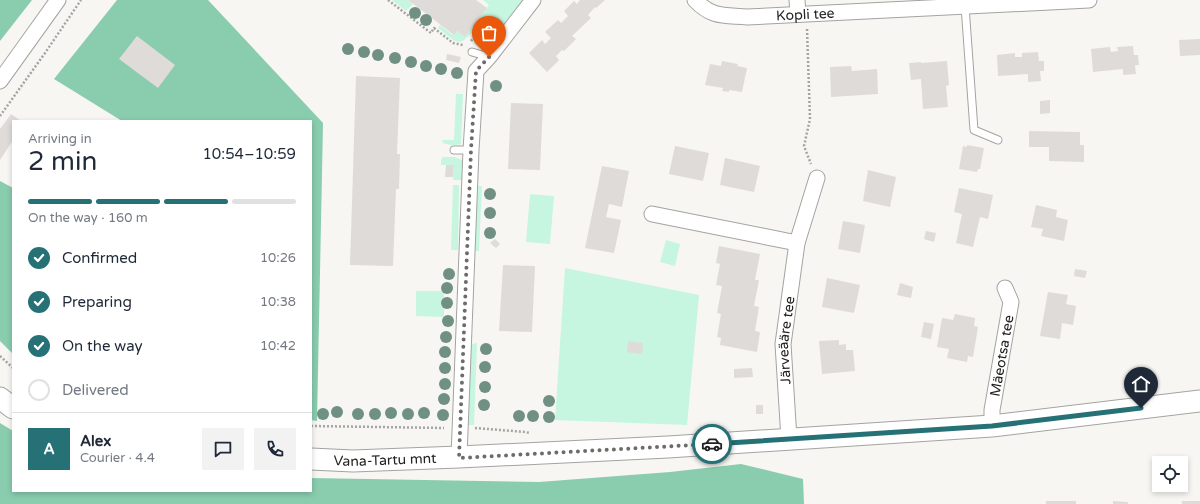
<!DOCTYPE html>
<meta charset="utf-8">
<style>
body{margin:0;font-family:"Varela Round",sans-serif;background:#f2f2f3;color:#1f2937;height:100vh;display:flex;flex-direction:column;font-size:15px;white-space:nowrap}
*{box-sizing:border-box;margin:0}
p{font-size:13px;color:#747a83}
.icon{flex:none;width:22px;height:22px;fill:none;stroke:currentColor;stroke-width:2;stroke-linecap:round;stroke-linejoin:round}
.map{position:relative;flex:1;overflow:hidden}
.panel{position:absolute;left:12px;top:120px;width:300px;height:372px;display:flex;flex-direction:column;background:#fff;border-radius:0px;box-shadow:0 2px 6px #0003}
.panel>*{flex:none}
.buttons{position:absolute;left:1152px;top:456px;display:grid;gap:8px}
.buttons a{display:grid;place-items:center;width:36px;height:36px;border-radius:0px;background:#fff;box-shadow:0 2px 6px #0003;font-size:20px}
.pin{position:absolute;display:grid;place-items:center;width:34px;height:34px;color:#fff;margin:-41px -17px;border-radius:50% 50% 50% 0;rotate:-45deg;box-shadow:0 0 4px #0007}
.pin .icon{rotate:45deg}
.courier{position:absolute;display:grid;place-items:center;width:40px;height:40px;margin:-20px;border:3px solid #267176;border-radius:50%;background:#fff;color:#222;box-shadow:0 1px 5px #0007}
.overview em{font-style:normal;font-weight:600}
.overview div{display:flex;flex-direction:column-reverse}
.overview{display:flex;align-items:center;justify-content:space-between;height:68px;padding:0 16px}
h1{font-size:26px;font-weight:600;line-height:30px}
.bar{display:grid;grid-template-columns:repeat(4,1fr);gap:6px 4px;align-content:center;height:48px;padding:0 16px}
.bar i{height:5px;border-radius:3px;background:#e0e1e3}
.bar .current{background:#267176}
.bar p{grid-column:span 4}
.line{display:flex;align-items:center;gap:10px;padding:0 16px;border-top:1px solid #e0e1e3}
.line div{flex:1}
.round{display:grid;place-items:center;flex:none;width:42px;height:42px;border-radius:0px;background:#f2f2f3}
ol{padding:0 16px;list-style:none}
li{display:flex;align-items:center;gap:12px;height:44px}
li p{margin-inline-start:auto}
li .icon{padding:4px;border-radius:50%;background:#267176;color:#fff;stroke-width:4}
li:last-child{color:#747a83}
li i{width:22px;height:22px;border:2px solid #e0e1e3;border-radius:50%}
.map>svg:first-child{display:block}
.green{fill:#c6f6df}
.forest{fill:#89ccae}
.building{fill:#dfdbd9}
.lines{fill:none;stroke-linecap:round;stroke-linejoin:round}
.lane-casing{stroke:#a4a3a0;stroke-width:9}
.street-casing{stroke:#a4a3a0;stroke-width:17}
.secondary-casing{stroke:#a4a3a0;stroke-width:23}
.path{stroke:#a5a4a2;stroke-width:2.5;stroke-dasharray:2 2;stroke-linecap:butt}
.lane{stroke:#fff;stroke-width:7}
.street{stroke:#fff;stroke-width:15}
.secondary{stroke:#fff;stroke-width:21}
.tree{fill:#6f9083}
.done{stroke:#6d6c6a;stroke-width:4;stroke-dasharray:0 7.2}
.route{stroke:#267176;stroke-width:5}
.labels{text-anchor:middle;dominant-baseline:central;stroke-width:4;stroke-linejoin:round;paint-order:stroke}
.street-label{font-size:14px;fill:#222221;stroke:#fff}
</style>
<div class="map">
<svg width="1200" height="504" viewBox="0 0 1200 504">
<rect width="100%" height="100%" fill="#f7f6f3"/>
<!-- green -->
<g class="green">
<polygon points="392,0 408,0 413,4 406,11"/>
<polygon points="483,0 525,0 490,45 480,47 474,43 484,31 475,24 489,5"/>
<path d="M440 25 453 35 457 31 465 37 472 27 475 29C458 50 456 42 438 28Z"/>
<path d="M456 94H463L461 144C455 146 448 145 443 143L442 140H454Z"/>
<polygon points="443,157 455,157 462,160 463,163 462,180 453,180 454,165 441,165 441,160"/>
<polygon points="453,185 459,185 458,250 451,250"/>
<polygon points="475,186 482,186 479,251 472,251"/>
<polygon points="530,194 554,196 550,244 526,242"/>
<polygon points="666,240 680,244 675,266 660,262"/>
<polygon points="565,268 699,295 687,425 555,420"/>
<polygon points="416,291 444,291 444,317 416,316"/>
<polygon points="477,343 474,425 468,425 470,345 472,344"/>
</g>
<!-- forest -->
<g class="forest">
<polygon points="0,0 32,0 0,41"/>
<polygon points="117,0 208,0 323,123 317,421 311,420 311,121 122,121 54,79"/>
<polygon points="0,181 13,188 13,354 0,341"/>
<polygon points="0,423 13,431 13,491 311,491 311,478 539,482 670,472 741,464 803,479 804,504 0,504"/>
</g>
<!-- building -->
<g class="building">
<polygon points="408,0 476,0 487,8 465,37 457,31 454,35"/>
<polygon points="580,0 605,0 596,8 595,7 588,15 591,18 572,36 576,39 564,51 562,50 556,56 559,60 547,72 529,53 542,40 545,44 551,38 545,32 558,20 561,23 568,16 564,11 574,1 577,4"/>
<polygon points="137,36 175,65 158,88 119,59"/>
<polygon points="1200,39 1200,55 1180,56 1179,40"/>
<polygon points="1133,46 1134,55 1138,55 1139,65 1135,65 1136,74 1123,75 1123,69 1093,72 1091,49 1110,47 1111,52 1118,51 1117,47"/>
<polygon points="1038,52 1039,61 1044,61 1044,71 1040,71 1041,81 1028,82 1028,74 998,76 997,55 1015,53 1015,57 1022,57 1022,53"/>
<polygon points="447,54 461,57 459,63 446,60"/>
<polygon points="722,61 738,64 737,66 747,68 742,92 729,90 729,92 722,91 723,88 705,85 710,64 721,66"/>
<polygon points="947,61 949,85 946,86 948,107 923,109 921,79 911,80 909,63 921,62 921,63"/>
<polygon points="851,66 852,71 877,69 878,94 831,97 830,67"/>
<polygon points="356,76 400,78 397,154 400,154 399,189 396,189 393,266 350,265"/>
<polygon points="1050,100 1050,113 1040,114 1040,101"/>
<polygon points="511,103 543,104 540,170 508,169"/>
<polygon points="11,114 21,121 13,121 13,140 0,160 0,129"/>
<polygon points="1029,131 1080,132 1080,145 1084,145 1084,162 1049,161 1049,147 1029,147"/>
<polygon points="967,145 984,148 980,169 978,169 977,172 959,169 963,146 967,147"/>
<polygon points="675,146 709,153 703,181 669,174"/>
<polygon points="725,158 760,166 754,192 720,185"/>
<polygon points="446,165 454,165 453,177 445,177"/>
<polygon points="602,166 629,171 622,207 609,204 606,217 621,220 614,253 585,248"/>
<polygon points="868,170 896,177 890,207 863,201"/>
<polygon points="959,188 993,195 988,219 980,217 973,247 956,243 962,214 954,212"/>
<polygon points="1036,205 1057,210 1056,217 1068,220 1064,241 1041,236 1043,229 1031,227"/>
<polygon points="843,221 865,225 860,253 838,249"/>
<polygon points="926,231 936,233 934,242 924,239"/>
<polygon points="495,239 500,244 496,248 490,243"/>
<polygon points="719,246 760,254 755,280 759,280 754,306 759,307 755,331 760,332 757,352 720,345 721,338 717,337 721,314 717,313 722,286 716,285 720,264 716,263"/>
<polygon points="503,265 535,266 532,332 499,331"/>
<polygon points="1075,269 1087,271 1085,278 1074,276"/>
<polygon points="827,278 860,285 854,313 822,307"/>
<polygon points="900,283 913,287 911,298 897,295"/>
<polygon points="1048,292 1068,295 1066,304 1076,306 1073,325 1062,323 1060,339 1040,336"/>
<polygon points="955,314 975,318 974,326 978,327 973,357 968,356 967,362 947,358 949,349 937,347 942,318 953,320"/>
<polygon points="924,322 934,324 931,339 921,337"/>
<polygon points="839,340 839,345 846,344 846,350 853,350 855,371 822,374 819,341"/>
<polygon points="628,341 643,343 642,354 627,352"/>
<polygon points="752,368 753,377 734,378 734,369"/>
<rect x="756" y="405" width="7" height="9"/>
<rect x="1046" y="501" width="30" height="3"/>
<polygon points="1113,501 1128,502 1128,504 1113,504"/>
<rect x="1182" y="501" width="18" height="3"/>
</g>
<g class="lines">
<defs>
<g id="lane">
<polyline points="965,6 974,130 998,140"/>
<polyline points="472,52 489,57"/>
<polyline points="454,150 471,150"/>
</g>
<g id="street">
<path id="s1" d="M695 0C712 18 724 15 747 17L1089 0"/>
<polyline points="797,0 798,14"/>
<polyline points="0,81 58,0"/>
<polyline points="652,214 797,243"/>
<path id="s2" d="M992 426V410L1011 302 1005 288"/>
<path id="s3" d="M789 439 783 344 797 243 817 178"/>
<polyline points="459,457 471,150 476,71 489,57 533,0"/>
</g>
<g id="secondary">
<polyline points="0,398 13,408"/>
<path id="s4" d="M311 459 353 461 459 457 668 447 992 426 1200 401"/>
</g>
</defs>
<!-- lane casing -->
<use href="#lane" class="lane-casing"/>
<!-- street casing -->
<use href="#street" class="street-casing"/>
<!-- secondary casing -->
<use href="#secondary" class="secondary-casing"/>
<!-- path -->
<g class="path">
<polyline points="388,0 431,33 434,28 453,43 463,45"/>
<polyline points="807,29 810,119 804,146 811,164"/>
<polyline points="471,41 479,30"/>
<polyline points="0,116 45,53 81,0"/>
<polyline points="0,356 13,368"/>
<polyline points="311,426 444,428"/>
<polyline points="475,428 525,432 530,433"/>
</g>
<!-- lane -->
<use href="#lane" class="lane"/>
<!-- street -->
<use href="#street" class="street"/>
<!-- secondary -->
<use href="#secondary" class="secondary"/>
</g>
<!-- trees -->
<g class="tree">
<circle cx="415" cy="13" r="6"/>
<circle cx="426" cy="20" r="6"/>
<circle cx="348" cy="49" r="6"/>
<circle cx="364" cy="52" r="6"/>
<circle cx="378" cy="55" r="6"/>
<circle cx="395" cy="58" r="6"/>
<circle cx="411" cy="62" r="6"/>
<circle cx="426" cy="66" r="6"/>
<circle cx="441" cy="69" r="6"/>
<circle cx="457" cy="73" r="6"/>
<circle cx="496" cy="86" r="6"/>
<circle cx="490" cy="194" r="6"/>
<circle cx="490" cy="213" r="6"/>
<circle cx="490" cy="233" r="6"/>
<circle cx="449" cy="274" r="6"/>
<circle cx="447" cy="288" r="6"/>
<circle cx="447" cy="303" r="6"/>
<circle cx="448" cy="321" r="6"/>
<circle cx="446" cy="337" r="6"/>
<circle cx="486" cy="349" r="6"/>
<circle cx="445" cy="352" r="6"/>
<circle cx="485" cy="367" r="6"/>
<circle cx="445" cy="368" r="6"/>
<circle cx="445" cy="384" r="6"/>
<circle cx="485" cy="387" r="6"/>
<circle cx="444" cy="399" r="6"/>
<circle cx="549" cy="401" r="6"/>
<circle cx="484" cy="405" r="6"/>
<circle cx="337" cy="412" r="6"/>
<circle cx="391" cy="413" r="6"/>
<circle cx="424" cy="413" r="6"/>
<circle cx="323" cy="414" r="6"/>
<circle cx="358" cy="414" r="6"/>
<circle cx="375" cy="414" r="6"/>
<circle cx="408" cy="414" r="6"/>
<circle cx="443" cy="415" r="6"/>
<circle cx="519" cy="416" r="6"/>
<circle cx="533" cy="416" r="6"/>
<circle cx="549" cy="417" r="6"/>
</g>
<g class="lines">
<!-- done -->
<polyline class="done" points="489,57 476,71 471,150 459,458 712,444"/>
<!-- route -->
<polyline class="route" points="712,444 992,426 1141,408"/>
</g>
<g class="labels">
<!-- street labels -->
<g class="street-label">
<text stroke="none"><textPath href="#s1" startOffset="115">Kopli tee</textPath></text>
<text stroke="none"><textPath href="#s3" startOffset="99">Järveääre tee</textPath></text>
<text stroke="none"><textPath href="#s2" startOffset="71">Mäeotsa tee</textPath></text>
<text stroke="none"><textPath href="#s4" startOffset="74">Vana-Tartu mnt</textPath></text>
</g>
</g>
</svg>
<div class="buttons">
<a><svg class="icon" aria-label="locate" viewBox="0 0 24 24"><circle cx="12" cy="12" r="6"/><path d="M12 2v4M12 18v4M2 12h4M18 12h4"/></svg></a>
</div>
<div class="pin" style="left:489px;top:57px;background:#ea580c"><svg class="icon" aria-label="bag" viewBox="0 0 24 24"><path d="M5 8h14l-1 12H6zM9 8a3 3 0 0 1 6 0"/></svg></div>
<div class="pin" style="left:1141px;top:408px;background:#1f2937"><svg class="icon" aria-label="home" viewBox="0 0 24 24"><path d="M3 11l9-7 9 7M6 9v11h12V9"/></svg></div>
<div class="courier" style="left:712px;top:444px"><svg class="icon" aria-label="car" viewBox="0 0 24 24"><path d="M5 17H2v-5l4-1 3-4h7l3 4 3 1v5h-3M9 17h6M6 11h13"/><circle cx="7" cy="17" r="2"/><circle cx="17" cy="17" r="2"/></svg></div>
<section class="panel">
<div class="overview"><div><h1>2 min</h1><p>Arriving in</p></div><em>10:54–10:59</em></div>
<div class="bar"><i class="current"></i><i class="current"></i><i class="current"></i><i></i><p>On the way · 160 m</p></div>
<ol>
<li><svg class="icon" aria-label="check" viewBox="0 0 24 24"><path d="M5 12l5 5 9-10"/></svg>Confirmed<p>10:26</p></li>
<li><svg class="icon" aria-label="check" viewBox="0 0 24 24"><path d="M5 12l5 5 9-10"/></svg>Preparing<p>10:38</p></li>
<li><svg class="icon" aria-label="check" viewBox="0 0 24 24"><path d="M5 12l5 5 9-10"/></svg>On the way<p>10:42</p></li>
<li><i></i>Delivered</li>
</ol>
<div class="line" style="height:72px"><b class="round" style="background:#267176;color:#fff">A</b><div><b>Alex</b><p>Courier · 4.4</p></div><a class="round"><svg class="icon" aria-label="chat" viewBox="0 0 24 24"><path d="M4 5h16v11H9l-5 4z"/></svg></a><a class="round"><svg class="icon" aria-label="phone" viewBox="0 0 24 24"><path d="M5 4h4l2 5-3 2q2 4 5 5l2-3 5 2v4C11 20 4 13 5 4z"/></svg></a></div>
</section>
</div>
